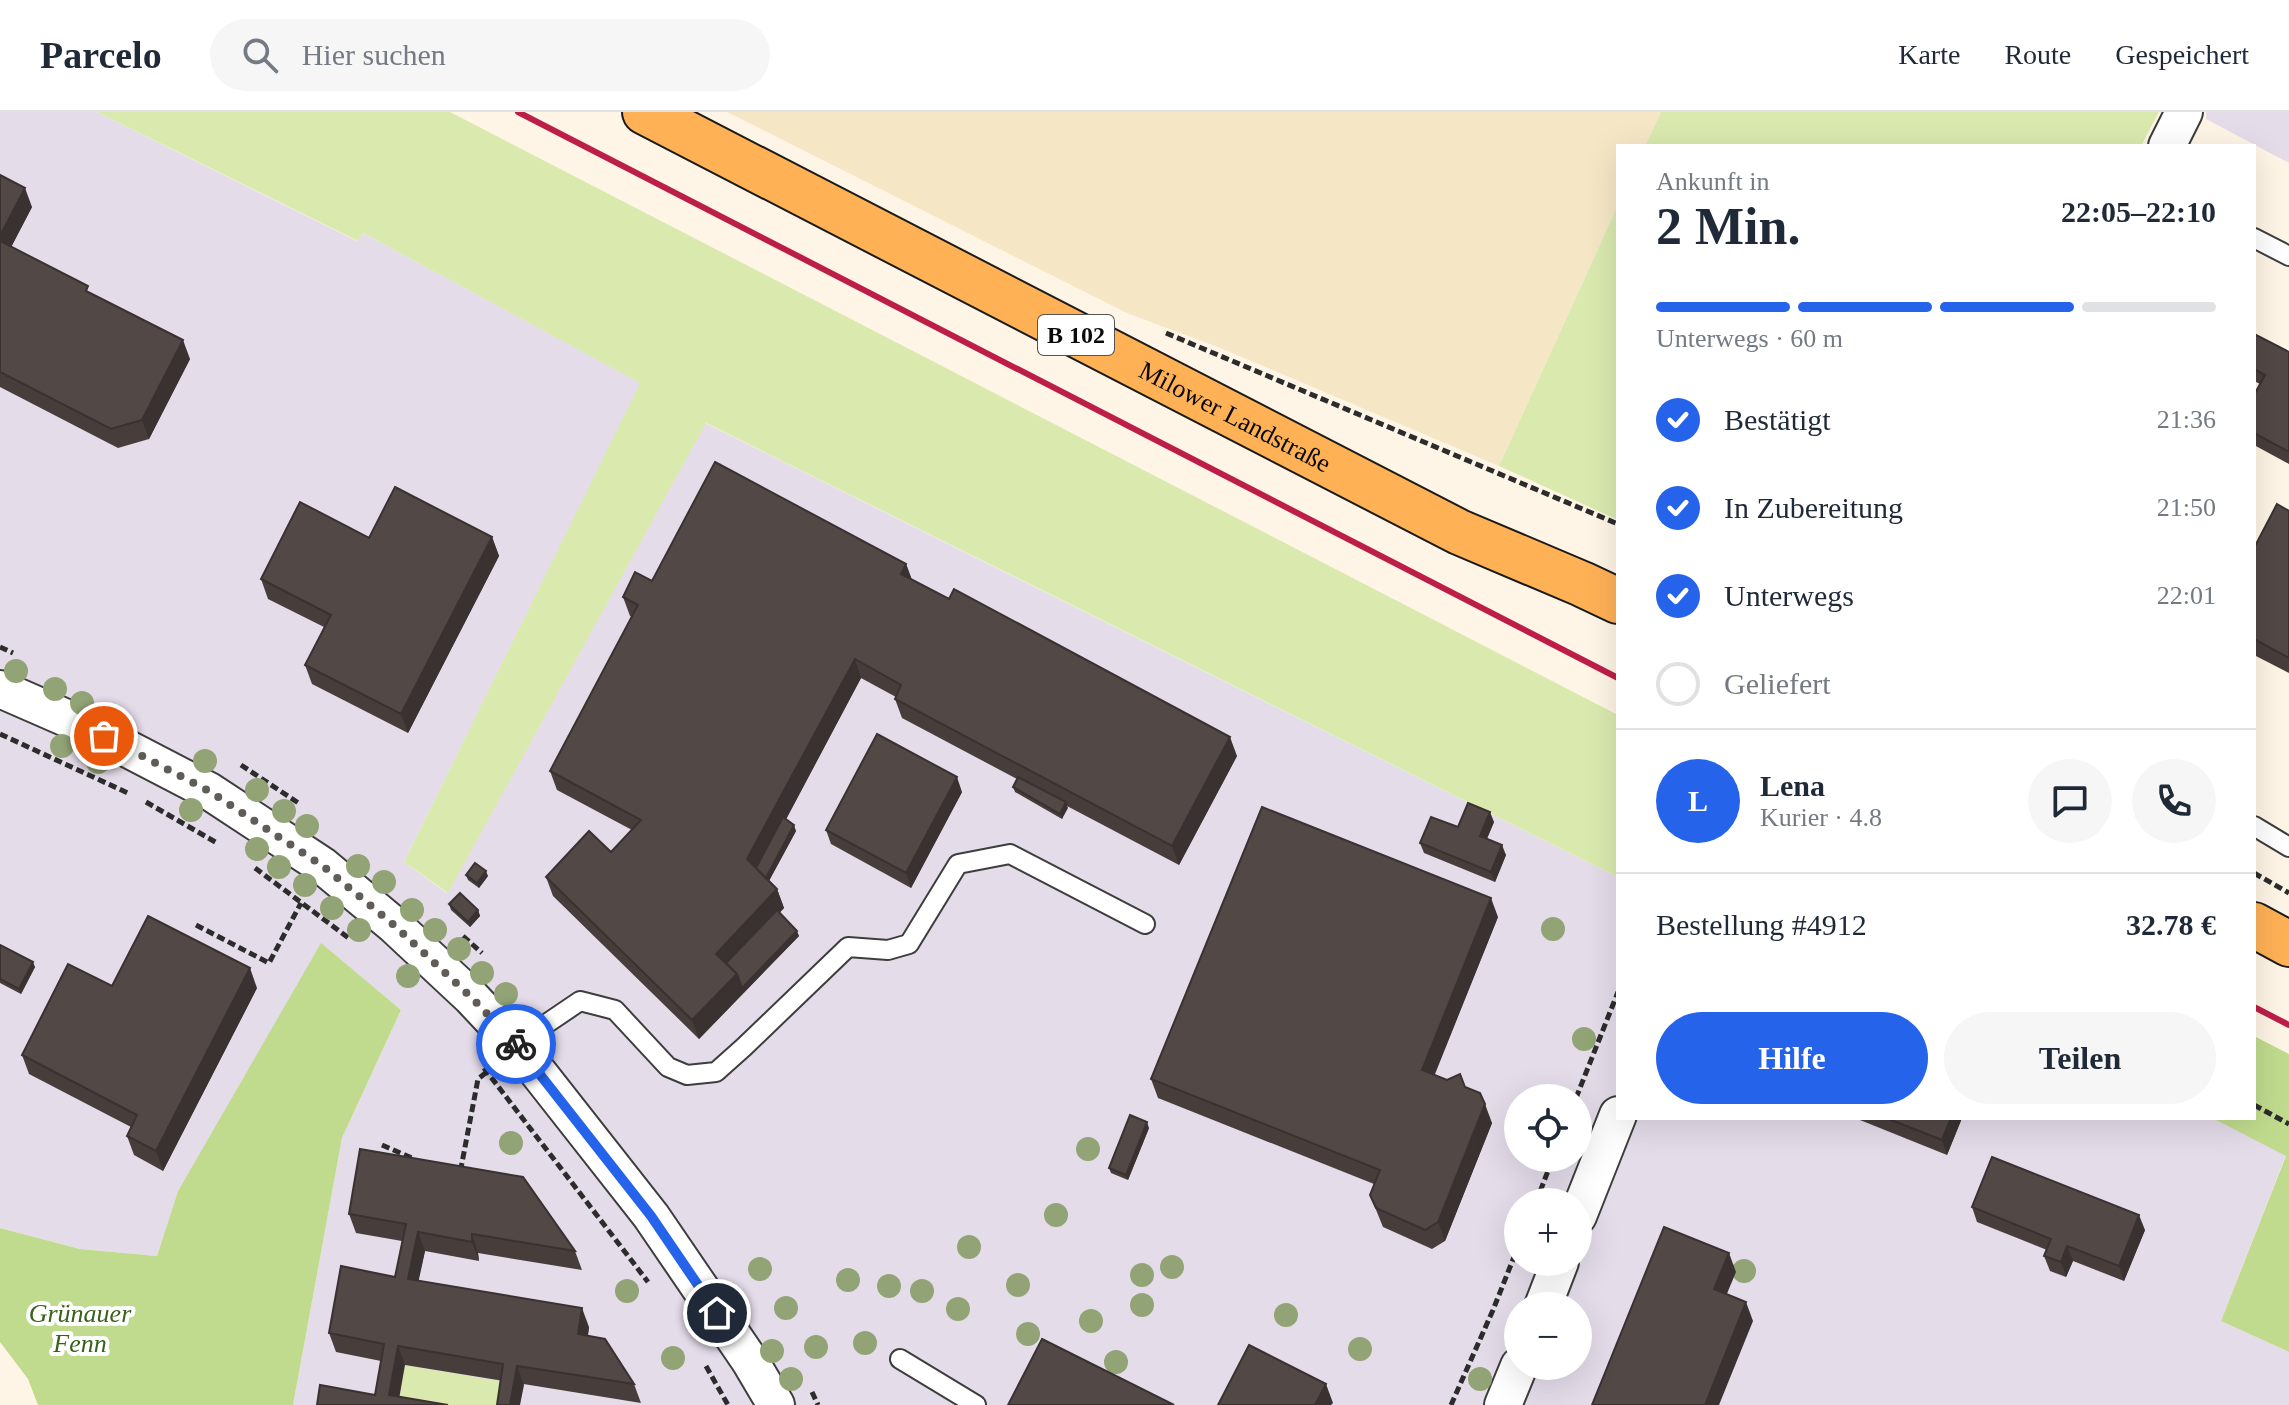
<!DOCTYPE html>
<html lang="de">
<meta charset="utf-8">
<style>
body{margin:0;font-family:Georgia,serif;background:#f6f6f7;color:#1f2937;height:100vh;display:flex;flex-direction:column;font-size:30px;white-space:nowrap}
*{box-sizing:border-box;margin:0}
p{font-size:26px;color:#747a83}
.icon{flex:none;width:44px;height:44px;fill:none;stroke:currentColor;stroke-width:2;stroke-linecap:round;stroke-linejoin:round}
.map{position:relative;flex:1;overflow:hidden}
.side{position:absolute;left:1616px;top:32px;width:640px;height:976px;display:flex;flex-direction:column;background:#fff;border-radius:0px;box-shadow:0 8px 32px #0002}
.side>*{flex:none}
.buttons{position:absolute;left:1504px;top:972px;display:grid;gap:16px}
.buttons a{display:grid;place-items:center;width:88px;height:88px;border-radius:50%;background:#fff;box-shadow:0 8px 32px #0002;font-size:40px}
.pin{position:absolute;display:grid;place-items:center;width:68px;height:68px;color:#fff;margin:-34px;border:4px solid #fff;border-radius:50%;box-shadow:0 2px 8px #0007}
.courier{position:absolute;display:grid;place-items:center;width:80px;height:80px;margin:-40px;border:6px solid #2563eb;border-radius:50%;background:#fff;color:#222;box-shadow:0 2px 10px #0007}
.overview em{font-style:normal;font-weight:800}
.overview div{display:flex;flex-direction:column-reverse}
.overview{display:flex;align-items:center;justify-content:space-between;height:136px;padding:0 40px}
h1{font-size:52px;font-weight:800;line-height:60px}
.bar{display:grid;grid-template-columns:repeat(4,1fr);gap:12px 8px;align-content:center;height:96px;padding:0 40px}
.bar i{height:10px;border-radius:6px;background:#e0e1e3}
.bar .on{background:#2563eb}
.bar p{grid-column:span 4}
.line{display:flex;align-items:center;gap:20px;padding:0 40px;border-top:2px solid #e0e1e3}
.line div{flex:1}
.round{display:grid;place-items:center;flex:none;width:84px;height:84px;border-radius:42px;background:#f6f6f7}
ol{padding:0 40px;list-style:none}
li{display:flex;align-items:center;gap:24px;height:88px}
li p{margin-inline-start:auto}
li .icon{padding:8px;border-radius:50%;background:#2563eb;color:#fff;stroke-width:4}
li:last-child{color:#747a83}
li i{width:44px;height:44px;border:4px solid #e0e1e3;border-radius:50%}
.primary-button{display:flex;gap:16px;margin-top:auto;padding:16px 40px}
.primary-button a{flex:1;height:92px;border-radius:48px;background:#2563eb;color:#fff;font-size:32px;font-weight:800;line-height:92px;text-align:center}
.primary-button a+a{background:#f6f6f7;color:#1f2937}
header{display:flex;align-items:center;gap:48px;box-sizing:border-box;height:112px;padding:0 40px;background:#fff;border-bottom:2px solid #e0e1e3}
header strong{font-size:38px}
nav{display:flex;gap:44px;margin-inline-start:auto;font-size:28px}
.search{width:560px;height:72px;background:#f6f6f7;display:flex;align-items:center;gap:20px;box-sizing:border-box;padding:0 28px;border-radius:44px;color:#747a83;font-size:30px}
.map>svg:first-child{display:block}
.industrial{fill:#e5dcea;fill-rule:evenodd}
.farmland{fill:#f5e7c6}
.green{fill:#daeaaf}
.forest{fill:#c1db8e}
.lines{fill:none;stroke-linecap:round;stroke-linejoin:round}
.service-casing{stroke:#3d3d3d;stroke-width:22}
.minor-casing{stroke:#3d3d3d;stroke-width:40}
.primary-casing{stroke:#1b1b1b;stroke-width:48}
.path{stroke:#2c2c2c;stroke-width:5;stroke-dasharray:8 4;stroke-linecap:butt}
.service{stroke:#fff;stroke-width:18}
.minor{stroke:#fff;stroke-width:36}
.primary{stroke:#ffb156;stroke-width:44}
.rail{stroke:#bd1e48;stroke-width:6}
.tree{fill:#92a475}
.wall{fill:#473e3c}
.shaded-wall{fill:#393231}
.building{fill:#524846;stroke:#393231;stroke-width:2}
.done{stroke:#605c57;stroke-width:8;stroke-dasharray:0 14.4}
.route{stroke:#2563eb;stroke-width:10}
.labels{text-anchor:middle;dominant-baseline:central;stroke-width:8;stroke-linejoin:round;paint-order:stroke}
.shield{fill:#fff;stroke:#545454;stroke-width:2}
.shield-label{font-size:24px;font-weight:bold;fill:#0a0a0a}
.street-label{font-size:26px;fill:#0a0a0a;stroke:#fff}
.park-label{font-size:26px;font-style:italic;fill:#386219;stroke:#fff}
</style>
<header>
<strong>Parcelo</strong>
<div class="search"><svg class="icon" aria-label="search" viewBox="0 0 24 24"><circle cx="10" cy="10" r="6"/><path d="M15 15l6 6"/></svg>Hier suchen</div>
<nav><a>Karte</a><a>Route</a><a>Gespeichert</a></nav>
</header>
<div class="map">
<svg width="2289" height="1293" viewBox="0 0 2289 1293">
<rect width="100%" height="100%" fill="#fff5e6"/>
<!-- industrial -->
<g class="industrial">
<path d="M0 0H97L357 129 363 121 641 271 404 750 447 781 705 311 1618 765V1006H2212L2286 1043 2221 1209 2289 1240V1293H293L342 1026 401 898 321 832 178 1079 157 1144 80 1137 0 1116ZM1518 986H1578V1046H1518ZM1518 1090H1578V1150H1518ZM1518 1194H1578V1254H1518Z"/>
<polygon points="2206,0 2289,0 2289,51 2206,7"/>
</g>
<!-- farmland -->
<polygon class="farmland" points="727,0 1661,0 1645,34 1618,34 1618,93 1499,354 1218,235 1129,202"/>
<!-- green -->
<g class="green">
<polygon points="97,0 450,0 1618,603 1618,765 706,311 448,781 404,750 640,271 363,121 358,129"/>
<polygon points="1661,0 2159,0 2141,34 1645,34"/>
<polygon points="1618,93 1618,408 1499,354"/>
<polygon points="405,1253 510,1271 507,1293 398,1293"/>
</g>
<!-- forest -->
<g class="forest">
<polygon points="321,831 401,898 342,1026 293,1293 38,1293 28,1267 0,1230 0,1116 80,1137 157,1144 178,1079"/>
<polygon points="2254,924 2289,942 2289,1240 2221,1209 2286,1044 2212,1006 2254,1006"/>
</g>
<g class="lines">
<defs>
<g id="service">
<polyline points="2254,126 2289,144"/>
<polyline points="2254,714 2289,735"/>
<polyline points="549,910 580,889 615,898 668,955 687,963 716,960 744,935 848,835 888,838 909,832 958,752 1010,742 1145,812"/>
<polyline points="900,1247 976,1293"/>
</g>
<g id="minor">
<polyline points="2167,34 2184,0"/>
<polyline points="0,577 80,612 209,679 323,754 395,814 471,885 519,936 651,1104 750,1249 776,1293"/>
<polyline points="1578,1104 1618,1003"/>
<polyline points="1543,1194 1560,1150"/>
<polyline points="1503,1293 1519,1254"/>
</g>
<g id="primary">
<path id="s1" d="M645 0 1459 420 1582 472 1618 489"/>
<polyline points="2254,813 2289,832"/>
</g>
</defs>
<!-- service casing -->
<use href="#service" class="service-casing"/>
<!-- minor casing -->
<use href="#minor" class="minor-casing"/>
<!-- primary casing -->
<use href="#primary" class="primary-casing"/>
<!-- path -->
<g class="path">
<polyline points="1166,221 1618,412"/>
<polyline points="0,535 13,541"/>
<polyline points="0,622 130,682"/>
<polyline points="241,653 300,692"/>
<polyline points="146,690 217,731"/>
<polyline points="255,756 350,827"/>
<polyline points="2254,761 2289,781"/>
<polyline points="196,813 269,851 301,791"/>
<polyline points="463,824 482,841"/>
<polyline points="484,956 648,1170"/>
<polyline points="1576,986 1618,880"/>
<polyline points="2254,993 2289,1012"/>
<polyline points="382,1033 414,1047"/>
<polyline points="458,1056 461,1056 478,967 488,959"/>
<polyline points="1536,1090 1553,1046"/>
<polyline points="706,1254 728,1293"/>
<polyline points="812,1280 818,1293"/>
<polyline points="1451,1293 1493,1198 1518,1135"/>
</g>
<!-- service -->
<use href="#service" class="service"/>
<!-- minor -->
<use href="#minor" class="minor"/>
<!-- primary -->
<use href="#primary" class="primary"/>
<!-- rail -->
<g class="rail">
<polyline points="518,0 1618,566"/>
<polyline points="2254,895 2289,913"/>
</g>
</g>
<!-- trees -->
<g class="tree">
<circle cx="16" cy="559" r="12"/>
<circle cx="55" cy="577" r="12"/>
<circle cx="82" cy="591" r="12"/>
<circle cx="62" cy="634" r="12"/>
<circle cx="205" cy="649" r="12"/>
<circle cx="98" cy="650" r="12"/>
<circle cx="257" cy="678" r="12"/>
<circle cx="191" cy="698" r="12"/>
<circle cx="284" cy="699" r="12"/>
<circle cx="307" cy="714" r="12"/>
<circle cx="257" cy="737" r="12"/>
<circle cx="358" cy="754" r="12"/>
<circle cx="279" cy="755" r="12"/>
<circle cx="384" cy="770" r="12"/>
<circle cx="305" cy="773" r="12"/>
<circle cx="332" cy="796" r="12"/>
<circle cx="412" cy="798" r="12"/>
<circle cx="1553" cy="817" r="12"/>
<circle cx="359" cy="818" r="12"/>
<circle cx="435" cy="818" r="12"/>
<circle cx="459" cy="837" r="12"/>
<circle cx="482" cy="861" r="12"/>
<circle cx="408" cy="864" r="12"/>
<circle cx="506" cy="882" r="12"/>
<circle cx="1584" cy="927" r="12"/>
<circle cx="511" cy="1031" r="12"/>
<circle cx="1088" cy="1037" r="12"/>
<circle cx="1056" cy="1103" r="12"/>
<circle cx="969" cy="1135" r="12"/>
<circle cx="1172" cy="1155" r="12"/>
<circle cx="760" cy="1157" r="12"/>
<circle cx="1744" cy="1159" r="12"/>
<circle cx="1142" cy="1163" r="12"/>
<circle cx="848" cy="1168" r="12"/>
<circle cx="1018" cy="1173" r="12"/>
<circle cx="889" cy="1174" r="12"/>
<circle cx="627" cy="1179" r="12"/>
<circle cx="922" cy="1179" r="12"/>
<circle cx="1142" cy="1193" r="12"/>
<circle cx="786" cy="1196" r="12"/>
<circle cx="958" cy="1197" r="12"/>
<circle cx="1286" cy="1203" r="12"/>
<circle cx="1091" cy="1209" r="12"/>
<circle cx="1028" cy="1222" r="12"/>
<circle cx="865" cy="1231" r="12"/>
<circle cx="816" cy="1235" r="12"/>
<circle cx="1360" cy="1237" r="12"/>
<circle cx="772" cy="1239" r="12"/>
<circle cx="673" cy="1246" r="12"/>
<circle cx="1116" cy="1250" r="12"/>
<circle cx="791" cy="1267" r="12"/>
<circle cx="1480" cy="1267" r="12"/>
</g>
<!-- wall -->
<g class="wall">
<polygon points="0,63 32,95 11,135 91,182 190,247 149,327 118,336 0,275"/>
<polygon points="2254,222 2289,240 2289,352 2254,333 2254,283 2260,272 2254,269"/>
<polygon points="2289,399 2289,561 2254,543 2254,436"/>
<polygon points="492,425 499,444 408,621 312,572 305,553 324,515 268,487 261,467 369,426"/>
<polygon points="906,452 912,468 1237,644 1179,753 1067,694 1062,707 1015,680 1013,675 1017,667 902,606 895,587 896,585 861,566 786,707 796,719 769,769 777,777 784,796 779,801 799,824 699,927 553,784 546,765 611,740 632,718 557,678 550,659 632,505 630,504 623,485 652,469"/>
<polygon points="962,680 911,776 831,732 826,718"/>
<polygon points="1494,710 1487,726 1506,743 1495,770 1424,741 1420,731 1458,715"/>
<polygon points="466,763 488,764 479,776 468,768"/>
<polygon points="449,792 478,798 480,804 470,815 451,798"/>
<polygon points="1498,805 1434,963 1465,975 1492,1011 1445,1129 1432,1137 1383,1115 1370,1083 1374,1072 1158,986 1151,967"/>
<polygon points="0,833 35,855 21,882 0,871"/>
<polygon points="257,876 163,1059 134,1043 127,1024 131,1015 29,962 22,943"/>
<polygon points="1855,1006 1962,1006 1947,1043"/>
<polygon points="1149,1016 1128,1068 1111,1061 1109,1056"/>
<polygon points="1972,1095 2145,1118 2124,1169 2073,1149 2066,1165 2050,1159 2044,1144 2047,1138 1977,1110"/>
<polygon points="349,1102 575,1139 582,1158 478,1141 479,1149 425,1139 418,1169 589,1215 588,1224 634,1272 641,1291 405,1253 375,1283 381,1249 336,1240 329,1221 395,1165 402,1129 356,1121"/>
</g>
<!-- shaded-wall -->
<g class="shaded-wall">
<polygon points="25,76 32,95 5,147 0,134 0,124"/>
<polygon points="183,228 190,247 149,327 142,308"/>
<polygon points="492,425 499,444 408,621 401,602"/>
<polygon points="906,452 913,471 901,462"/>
<polygon points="855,547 861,566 756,764 747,747"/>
<polygon points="1230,625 1237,644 1179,753 1172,734"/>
<polygon points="957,665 962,680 911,776 906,761"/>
<polygon points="1066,690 1068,696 1062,707 1060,702"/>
<polygon points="1490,700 1494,710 1484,734 1480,724"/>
<polygon points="794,713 796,719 765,776 763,771"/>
<polygon points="1502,733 1506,743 1495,770 1491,760"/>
<polygon points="486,759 488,764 479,776 477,771"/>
<polygon points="777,777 784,796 725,859 716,842"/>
<polygon points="1491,786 1498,805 1429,977 1422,958"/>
<polygon points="478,798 480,804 470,815 468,810"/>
<polygon points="797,819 799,824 699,927 692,908 737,862"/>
<polygon points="33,850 35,855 21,882 19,877"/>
<polygon points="250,856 257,876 163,1059 156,1039"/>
<polygon points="1485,992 1492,1011 1445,1129 1438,1110"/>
<polygon points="1951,1006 1962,1006 1947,1043 1942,1028"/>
<polygon points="1147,1010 1149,1016 1128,1068 1126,1063"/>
<polygon points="2139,1103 2145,1118 2124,1169 2119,1154"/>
<polygon points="418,1120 425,1139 415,1186 408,1167"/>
<polygon points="472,1122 478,1141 479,1149 472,1130"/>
<polygon points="2067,1134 2073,1149 2066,1165 2061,1150"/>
<polygon points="1729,1141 1736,1160 1721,1196 1714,1177"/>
<polygon points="1746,1190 1753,1209 1719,1293 1705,1293"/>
<polygon points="582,1196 589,1215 585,1241 578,1222"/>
<polygon points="398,1234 405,1253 398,1293 389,1283"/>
<polygon points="517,1254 524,1273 520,1293 510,1293"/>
<polygon points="1326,1272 1333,1291 1331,1293 1315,1293"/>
</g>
<!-- building -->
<g class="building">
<polygon points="0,63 25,76 0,124"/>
<polygon points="0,129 88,174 86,179 183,228 142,308 111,317 0,260"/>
<polygon points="2254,222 2289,240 2289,340 2254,321 2254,283 2265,263 2254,257"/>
<polygon points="715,350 906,452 901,462 949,487 954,477 1230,625 1172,734 895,587 901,573 855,547 747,747 777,777 716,842 737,862 692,908 546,765 589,719 611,740 641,708 550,659 638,493 623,485 635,460 652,469"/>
<polygon points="395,375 492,425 401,602 305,553 331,503 261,467 300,390 369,426"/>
<polygon points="2277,392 2289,399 2289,546 2254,527 2254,436"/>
<polygon points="877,622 957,665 906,761 826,718"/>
<polygon points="1018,665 1066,690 1060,702 1013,675"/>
<polygon points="1468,691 1490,700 1480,724 1502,733 1491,760 1420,731 1431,705 1458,715"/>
<polygon points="1262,695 1491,786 1422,958 1447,968 1460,962 1465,975 1480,981 1485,992 1438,1110 1425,1118 1376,1096 1370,1083 1380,1058 1151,967"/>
<polygon points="783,705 794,713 766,766 756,756"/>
<polygon points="475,751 486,759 477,771 466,763"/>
<polygon points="460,781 478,798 468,810 449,792"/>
<polygon points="777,798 797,819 742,876 737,862 726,851"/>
<polygon points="148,804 250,856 156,1039 127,1024 137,1003 22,943 68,852 112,874"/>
<polygon points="0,833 33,850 19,877 0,867"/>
<polygon points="1130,1003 1147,1010 1126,1063 1109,1056"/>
<polygon points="1886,1006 1951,1006 1942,1028"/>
<polygon points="360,1037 523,1065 575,1139 472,1122 472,1130 418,1120 408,1167 582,1196 578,1222 605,1227 634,1272 517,1254 510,1293 497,1293 503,1252 398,1234 389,1283 448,1293 317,1293 320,1273 375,1283 384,1232 329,1221 341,1154 395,1165 406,1112 349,1102"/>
<polygon points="1992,1045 2139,1103 2119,1154 2067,1134 2061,1150 2044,1144 2051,1127 1972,1095"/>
<polygon points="1664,1115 1729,1141 1714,1177 1746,1190 1705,1293 1592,1293"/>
<polygon points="1042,1227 1174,1293 1008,1293"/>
<polygon points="1249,1233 1326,1272 1315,1293 1218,1293"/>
</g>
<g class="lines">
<!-- done -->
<polyline class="done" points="104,624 209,679 323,754 395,814 471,885 516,932"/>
<!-- route -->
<polyline class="route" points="516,932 651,1104 717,1201"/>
</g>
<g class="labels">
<!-- shield labels -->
<rect class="shield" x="1038" y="203" width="76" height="40" rx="6"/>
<g class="shield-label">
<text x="1076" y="223">B 102</text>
</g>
<!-- street labels -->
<g class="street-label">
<text stroke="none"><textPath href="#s1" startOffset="664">Milower Landstraße</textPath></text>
</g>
<!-- park labels -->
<g class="park-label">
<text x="80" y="1201">Grünauer<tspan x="80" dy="30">Fenn</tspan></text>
</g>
</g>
</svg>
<div class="buttons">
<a><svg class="icon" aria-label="locate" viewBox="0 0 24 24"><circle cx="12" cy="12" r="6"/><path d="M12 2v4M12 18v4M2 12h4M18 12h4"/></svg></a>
<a>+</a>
<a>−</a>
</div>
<div class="pin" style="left:104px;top:624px;background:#ea580c"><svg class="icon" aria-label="bag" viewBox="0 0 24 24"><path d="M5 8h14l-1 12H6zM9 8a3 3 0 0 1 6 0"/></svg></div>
<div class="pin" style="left:717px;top:1201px;background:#1f2937"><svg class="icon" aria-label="home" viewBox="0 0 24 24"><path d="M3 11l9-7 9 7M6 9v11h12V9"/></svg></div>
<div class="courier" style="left:516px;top:932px"><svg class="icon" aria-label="bike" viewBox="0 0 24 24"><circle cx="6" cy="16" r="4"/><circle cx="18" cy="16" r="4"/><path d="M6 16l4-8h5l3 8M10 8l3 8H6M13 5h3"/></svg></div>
<section class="side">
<div class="overview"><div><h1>2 Min.</h1><p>Ankunft in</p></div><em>22:05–22:10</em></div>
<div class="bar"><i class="on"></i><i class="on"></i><i class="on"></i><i></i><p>Unterwegs · 60 m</p></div>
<ol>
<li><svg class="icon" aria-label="check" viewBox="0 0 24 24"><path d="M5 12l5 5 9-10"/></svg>Bestätigt<p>21:36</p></li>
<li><svg class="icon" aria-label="check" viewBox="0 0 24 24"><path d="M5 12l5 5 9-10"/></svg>In Zubereitung<p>21:50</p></li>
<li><svg class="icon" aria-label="check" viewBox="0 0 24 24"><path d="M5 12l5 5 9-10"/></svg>Unterwegs<p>22:01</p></li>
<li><i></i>Geliefert</li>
</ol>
<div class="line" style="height:144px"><b class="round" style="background:#2563eb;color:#fff">L</b><div><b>Lena</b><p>Kurier · 4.8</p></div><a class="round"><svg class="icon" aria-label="chat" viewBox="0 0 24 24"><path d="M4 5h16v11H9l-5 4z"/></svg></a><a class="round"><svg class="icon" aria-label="phone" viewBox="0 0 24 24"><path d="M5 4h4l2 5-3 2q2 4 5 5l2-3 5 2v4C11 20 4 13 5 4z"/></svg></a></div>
<div class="line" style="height:104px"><div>Bestellung #4912</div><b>32.78 €</b></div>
<div class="primary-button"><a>Hilfe</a><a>Teilen</a></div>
</section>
</div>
